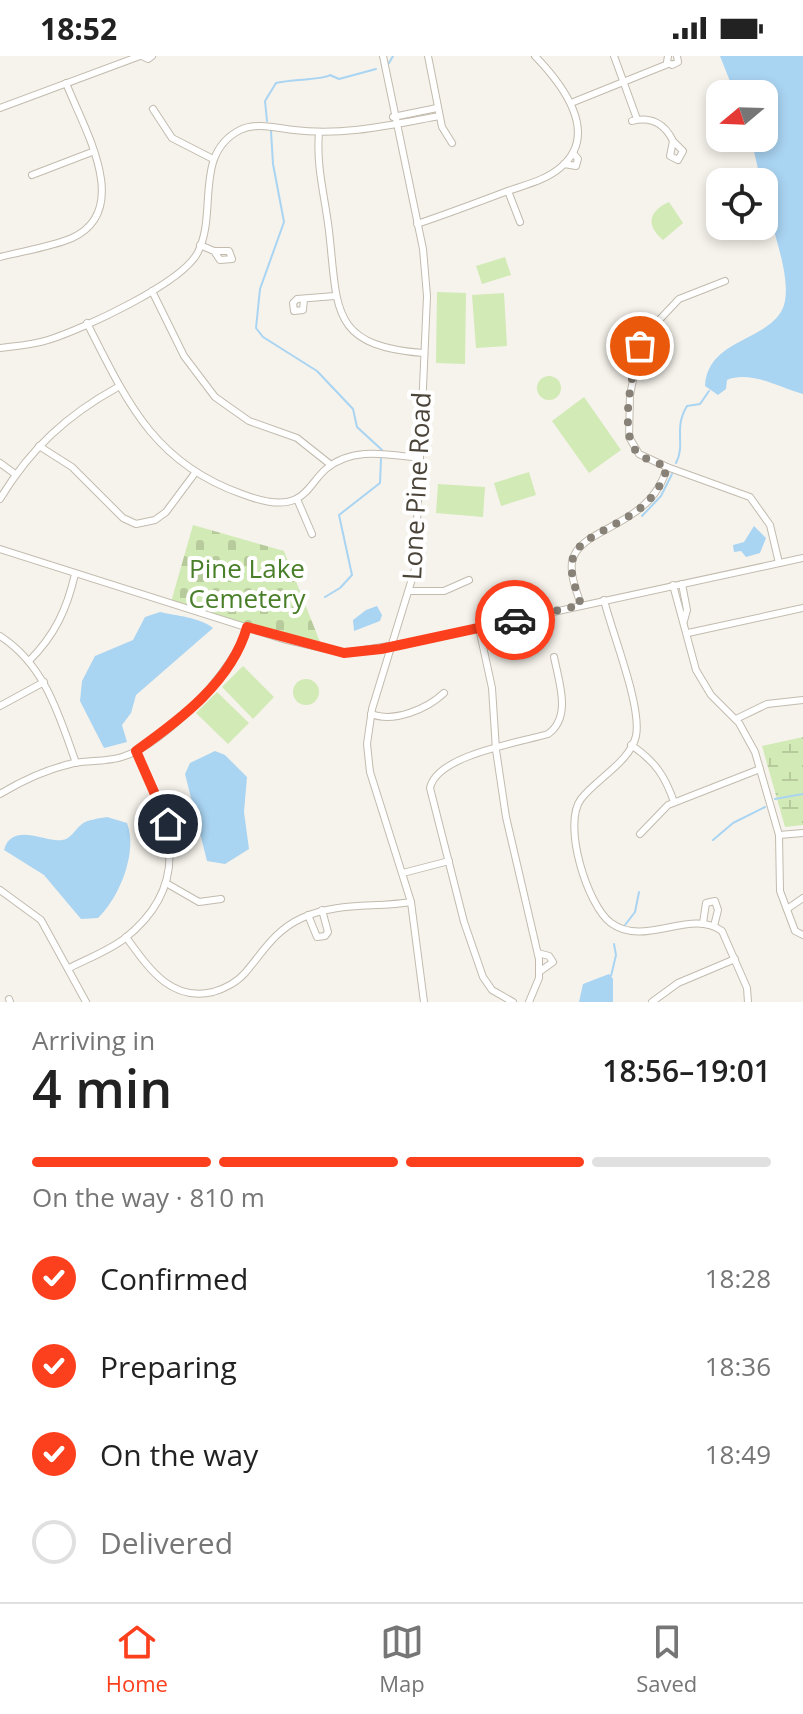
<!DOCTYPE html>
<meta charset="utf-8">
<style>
body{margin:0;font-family:"Open Sans",sans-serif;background:#f2f2f2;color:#222;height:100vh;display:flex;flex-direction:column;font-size:30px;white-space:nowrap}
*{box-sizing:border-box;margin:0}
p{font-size:26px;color:#767676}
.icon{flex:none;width:44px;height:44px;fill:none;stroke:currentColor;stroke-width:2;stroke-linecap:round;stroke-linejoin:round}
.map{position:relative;height:946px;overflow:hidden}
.drawer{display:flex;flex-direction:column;background:#fff;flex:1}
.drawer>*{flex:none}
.needle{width:52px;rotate:251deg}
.controls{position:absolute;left:706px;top:24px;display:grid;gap:16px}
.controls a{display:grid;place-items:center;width:72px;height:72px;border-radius:16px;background:#fff;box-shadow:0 4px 12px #0003;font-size:40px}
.pin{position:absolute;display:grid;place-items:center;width:68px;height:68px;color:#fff;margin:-34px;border:4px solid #fff;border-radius:50%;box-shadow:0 2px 8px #0007}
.courier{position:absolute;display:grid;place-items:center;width:80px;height:80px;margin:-40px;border:6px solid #fc3f1d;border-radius:50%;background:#fff;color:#222;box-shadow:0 2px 10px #0007}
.overview em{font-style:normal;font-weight:600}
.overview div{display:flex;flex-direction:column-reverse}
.overview{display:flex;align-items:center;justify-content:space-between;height:136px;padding:0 32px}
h1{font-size:52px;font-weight:600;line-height:60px}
.bar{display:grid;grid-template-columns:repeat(4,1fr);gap:12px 8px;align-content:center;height:96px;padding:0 32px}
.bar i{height:10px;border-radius:6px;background:#e0e0e0}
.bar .selected{background:#fc3f1d}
.bar p{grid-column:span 4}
ol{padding:0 32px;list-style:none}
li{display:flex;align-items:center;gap:24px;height:88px}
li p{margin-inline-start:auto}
li .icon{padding:8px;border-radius:50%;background:#fc3f1d;color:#fff;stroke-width:4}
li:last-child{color:#767676}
li i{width:44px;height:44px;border:4px solid #e0e0e0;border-radius:50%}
.status{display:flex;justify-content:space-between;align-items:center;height:56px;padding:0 40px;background:#fff;direction:ltr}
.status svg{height:22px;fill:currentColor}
.tabs{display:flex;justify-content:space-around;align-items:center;height:112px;border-top:2px solid #e0e0e0;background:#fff;font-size:22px;color:#767676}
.tabs a{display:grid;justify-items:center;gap:4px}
.tabs .selected{color:#fc3f1d}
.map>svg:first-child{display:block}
.wetland{fill:url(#wetland-marsh)}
.cemetery{fill:url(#cemetery-stones)}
.pitch{fill:#d2eab5}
.water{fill:#a9d4f2}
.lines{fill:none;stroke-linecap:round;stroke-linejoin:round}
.stream{stroke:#a9d4f2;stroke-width:2}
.minor-casing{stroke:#c2bbae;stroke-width:8}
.minor{stroke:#fff;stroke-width:6}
.done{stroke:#878178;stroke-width:8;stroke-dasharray:0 14.4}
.route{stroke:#fc3f1d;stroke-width:10}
.labels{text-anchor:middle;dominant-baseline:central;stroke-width:8;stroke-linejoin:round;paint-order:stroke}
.street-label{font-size:26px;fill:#4b4439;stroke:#fff}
.park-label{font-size:26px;fill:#4a7f2a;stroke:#fff}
</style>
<div class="status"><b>18:52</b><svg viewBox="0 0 49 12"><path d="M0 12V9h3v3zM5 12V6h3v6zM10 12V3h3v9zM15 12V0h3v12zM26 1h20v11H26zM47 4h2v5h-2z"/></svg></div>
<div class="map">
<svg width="803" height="946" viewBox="0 0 803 946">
<defs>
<pattern id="wetland-marsh" width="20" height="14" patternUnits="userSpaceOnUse" patternTransform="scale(2)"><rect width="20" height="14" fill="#d2eab5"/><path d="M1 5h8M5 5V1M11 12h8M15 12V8" fill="none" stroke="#b6ca9c"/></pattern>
<pattern id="cemetery-stones" width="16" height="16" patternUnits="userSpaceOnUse" patternTransform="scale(2)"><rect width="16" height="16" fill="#d2eab5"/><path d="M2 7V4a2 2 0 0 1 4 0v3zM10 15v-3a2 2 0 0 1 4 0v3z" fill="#b6ca9c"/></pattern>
</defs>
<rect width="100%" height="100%" fill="#f6f3ec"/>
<!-- wetland -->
<polygon class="wetland" points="803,681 803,769 785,771 762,690"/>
<!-- cemetery -->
<polygon class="cemetery" points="193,469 284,495 322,591 171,546"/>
<!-- pitch -->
<g class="pitch">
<path d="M669 146 683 167 663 184C645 169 649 155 669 146Z"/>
<polygon points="505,201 511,219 482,228 476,210"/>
<polygon points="437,236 466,237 465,308 436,307"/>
<polygon points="504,237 507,290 476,292 472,239"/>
<circle cx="549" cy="332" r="12"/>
<polygon points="584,341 621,394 589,417 552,365"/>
<polygon points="529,416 536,439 501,450 494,427"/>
<polygon points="438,428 485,431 483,461 436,457"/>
<polygon points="243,610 274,641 253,663 222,631"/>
<circle cx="306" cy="636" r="13"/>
<polygon points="217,636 249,667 228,688 196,657"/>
</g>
<!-- water -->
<g class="water">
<path d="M720 0H803V338C781 332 750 314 727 324L726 333 718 339 705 330C707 284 766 285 782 254 797 225 764 158 764 126H761L751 82H764V38H735Z"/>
<polygon points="754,470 766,482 760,497 746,501 741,495 734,496 733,489 744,486"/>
<polygon points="377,550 382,559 380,565 354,575 353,564 366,554"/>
<path d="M160 556C177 560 199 561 213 572L136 639 131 657 122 669 127 686 104 692 80 645 82 625 95 600 133 584 145 561Z"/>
<polygon points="215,695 225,699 247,721 244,756 249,793 225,808 207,805 185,718 190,707"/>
<path d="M107 761 127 767C138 795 120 841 98 862L81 863 44 819 4 794C11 768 40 783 55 784 71 786 72 776 82 768 87 764 100 762 107 761Z"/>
<polygon points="609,918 613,923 613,946 579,946 583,928"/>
</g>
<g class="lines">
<!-- stream -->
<g class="stream">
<polyline points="389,7 393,0"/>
<path d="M267 65 265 45 276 27C290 23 324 24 330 19L339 23 376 13"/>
<polyline points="271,75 273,108 284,166 260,233 256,272 263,281 317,315 353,353 357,371 382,394"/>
<path d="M676 407C686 388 673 373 687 350L700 348 709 335"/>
<polyline points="642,460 661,440 672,418"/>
<polyline points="325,541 340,532 352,519 339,459 380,427 381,403"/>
<polyline points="775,743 803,738"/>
<polyline points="713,784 733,767 765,751"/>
<polyline points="625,869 635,856 639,836"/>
<polyline points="611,920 616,899 614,888"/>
</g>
<defs>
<g id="minor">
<polyline points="142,0 148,3 152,0"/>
<polyline points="383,0 423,193 427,240 415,513 372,653 367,688 370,716 411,846 424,946"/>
<polyline points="428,0 442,71 452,87"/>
<polyline points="614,0 637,63"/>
<polyline points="668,0 667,6 672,9 678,6 677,0"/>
<polyline points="571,47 668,8"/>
<polyline points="0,52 140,0"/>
<polyline points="153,53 172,82 213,103"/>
<polyline points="393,61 437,52"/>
<path d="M632 65C651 60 665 68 673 85L670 100 678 104 683 95 673 85"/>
<path d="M319 76C316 112 325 140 329 175 338 252 329 290 423 297"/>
<polyline points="564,108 576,110 578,103 573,97"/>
<polyline points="32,119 92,96"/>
<polyline points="508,135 520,166"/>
<path d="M417 168C447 158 476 147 505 136 524 129 545 125 561 111 601 77 561 27 535 0"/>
<polyline points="200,189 214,195 220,204 232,203 229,195 214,195"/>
<path d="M0 201C23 195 51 191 72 182 134 154 83 71 66 27"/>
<polyline points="152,235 184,300 215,341 249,365 297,382 331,409"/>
<polyline points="304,243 303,254 294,255 293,247 297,243 335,240"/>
<path d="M87 267C127 346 154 407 242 438 258 444 280 451 296 443 309 437 315 422 326 413 353 390 389 399 420 402"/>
<path d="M0 292C16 290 33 289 48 284 83 273 183 227 198 196 218 156 193 98 240 74 256 66 277 72 294 74 344 80 390 69 439 60"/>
<polyline points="39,390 72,411 123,462 136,468 155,464 166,456 195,417"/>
<polyline points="0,407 15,418"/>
<polyline points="667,411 639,398 629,381 630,339 640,290 645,279 679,243 725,225"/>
<path d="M0 443C30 393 67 359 118 331"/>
<polyline points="297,443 312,478"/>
<polyline points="0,493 283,583 344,597 420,585 803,502"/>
<polyline points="682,528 687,554 684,565"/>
<polyline points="673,529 696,614 711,639 739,667 755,696 779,779 780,835 795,875 803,879"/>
<polyline points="410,535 444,535 469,524"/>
<path d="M604 544C612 577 642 650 636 680 630 706 596 723 581 743 562 768 587 849 611 867 645 892 690 852 722 875L747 932 748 946"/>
<path d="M581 549C577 536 570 520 572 506 578 470 651 473 667 411L750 441 770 469 779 507"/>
<polyline points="479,572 492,632 496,694 506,761 539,903 539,922 529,946"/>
<polyline points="688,577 803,552"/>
<path d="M0 580C45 609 59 659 76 707"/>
<path d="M29 605C55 579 67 553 75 518"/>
<polyline points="0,650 44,626"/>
<path d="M371 658C394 667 427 653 444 637"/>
<polyline points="736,663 767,648 803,644"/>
<path d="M631 689C655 705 665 720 674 746"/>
<path d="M0 738C23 724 47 713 74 707 90 704 106 706 122 701 165 688 235 614 247 571"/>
<polyline points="640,778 668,749 760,713"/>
<polyline points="779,779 803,777"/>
<polyline points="403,817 449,805"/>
<polyline points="166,827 199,846 221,843"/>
<polyline points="0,834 41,864 86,946"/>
<polyline points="787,853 803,842"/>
<polyline points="308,859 317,881 325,880 328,876 322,854"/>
<polyline points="703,867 706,847 715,845 718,854 714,870"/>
<path d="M126 881C148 911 170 946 213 936 224 933 237 926 245 917 263 896 275 874 302 862 336 846 375 852 411 846"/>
<polyline points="538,897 549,900 553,906 539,916"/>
<path d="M69 912C87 903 108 895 124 883 196 827 169 763 136 695"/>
<polyline points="9,943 10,946"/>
<path d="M513 946 492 934 483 921 464 866 430 732C437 699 518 687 548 678 572 661 559 626 554 601"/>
<polyline points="652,946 678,927 735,903"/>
</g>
</defs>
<!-- minor casing -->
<use href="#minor" class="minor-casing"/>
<!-- minor -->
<use href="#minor" class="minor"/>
</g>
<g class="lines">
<!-- done -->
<path class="done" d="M515 564 581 549C577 536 570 520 572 506 578 469 651 473 667 411 658 407 646 404 639 398 617 380 633 313 640 290"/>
<!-- route -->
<path class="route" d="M168 768 136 695C180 664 232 625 247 571L344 597 381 593 515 564"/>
</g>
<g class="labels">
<!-- street labels -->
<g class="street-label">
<text transform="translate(416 430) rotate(-87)">Lone Pine Road</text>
</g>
<!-- park labels -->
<g class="park-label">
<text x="247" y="512">Pine Lake<tspan x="247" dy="30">Cemetery</tspan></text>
</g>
</g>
</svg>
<div class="controls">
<a><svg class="needle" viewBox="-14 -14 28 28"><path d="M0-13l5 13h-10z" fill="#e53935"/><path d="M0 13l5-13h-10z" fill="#767676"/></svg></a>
<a><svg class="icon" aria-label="locate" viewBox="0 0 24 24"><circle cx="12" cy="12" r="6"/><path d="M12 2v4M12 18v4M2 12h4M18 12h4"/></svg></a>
</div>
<div class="pin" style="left:640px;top:290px;background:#ea580c"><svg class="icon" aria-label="bag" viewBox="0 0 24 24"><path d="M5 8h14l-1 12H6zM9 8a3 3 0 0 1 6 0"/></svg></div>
<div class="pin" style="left:168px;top:768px;background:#1f2937"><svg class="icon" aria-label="home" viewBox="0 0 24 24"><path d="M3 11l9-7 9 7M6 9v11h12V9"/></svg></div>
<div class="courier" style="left:515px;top:564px"><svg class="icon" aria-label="car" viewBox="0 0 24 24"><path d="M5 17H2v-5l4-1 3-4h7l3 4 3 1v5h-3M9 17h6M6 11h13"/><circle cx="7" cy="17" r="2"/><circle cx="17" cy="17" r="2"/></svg></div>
</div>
<section class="drawer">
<div class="overview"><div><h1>4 min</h1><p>Arriving in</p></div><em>18:56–19:01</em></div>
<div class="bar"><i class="selected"></i><i class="selected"></i><i class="selected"></i><i></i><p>On the way · 810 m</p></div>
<ol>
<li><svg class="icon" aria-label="check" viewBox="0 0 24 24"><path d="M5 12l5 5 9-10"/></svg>Confirmed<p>18:28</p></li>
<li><svg class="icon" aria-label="check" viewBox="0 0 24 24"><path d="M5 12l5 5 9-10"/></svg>Preparing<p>18:36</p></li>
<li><svg class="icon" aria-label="check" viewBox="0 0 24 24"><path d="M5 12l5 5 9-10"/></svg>On the way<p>18:49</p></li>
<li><i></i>Delivered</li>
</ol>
</section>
<nav class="tabs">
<a class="selected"><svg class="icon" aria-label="home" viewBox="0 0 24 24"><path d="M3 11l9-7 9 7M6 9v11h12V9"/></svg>Home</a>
<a><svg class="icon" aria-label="map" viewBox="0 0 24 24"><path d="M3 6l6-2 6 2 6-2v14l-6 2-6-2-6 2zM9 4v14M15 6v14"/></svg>Map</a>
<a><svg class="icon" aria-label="saved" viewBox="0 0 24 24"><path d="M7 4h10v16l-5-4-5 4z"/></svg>Saved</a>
</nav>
